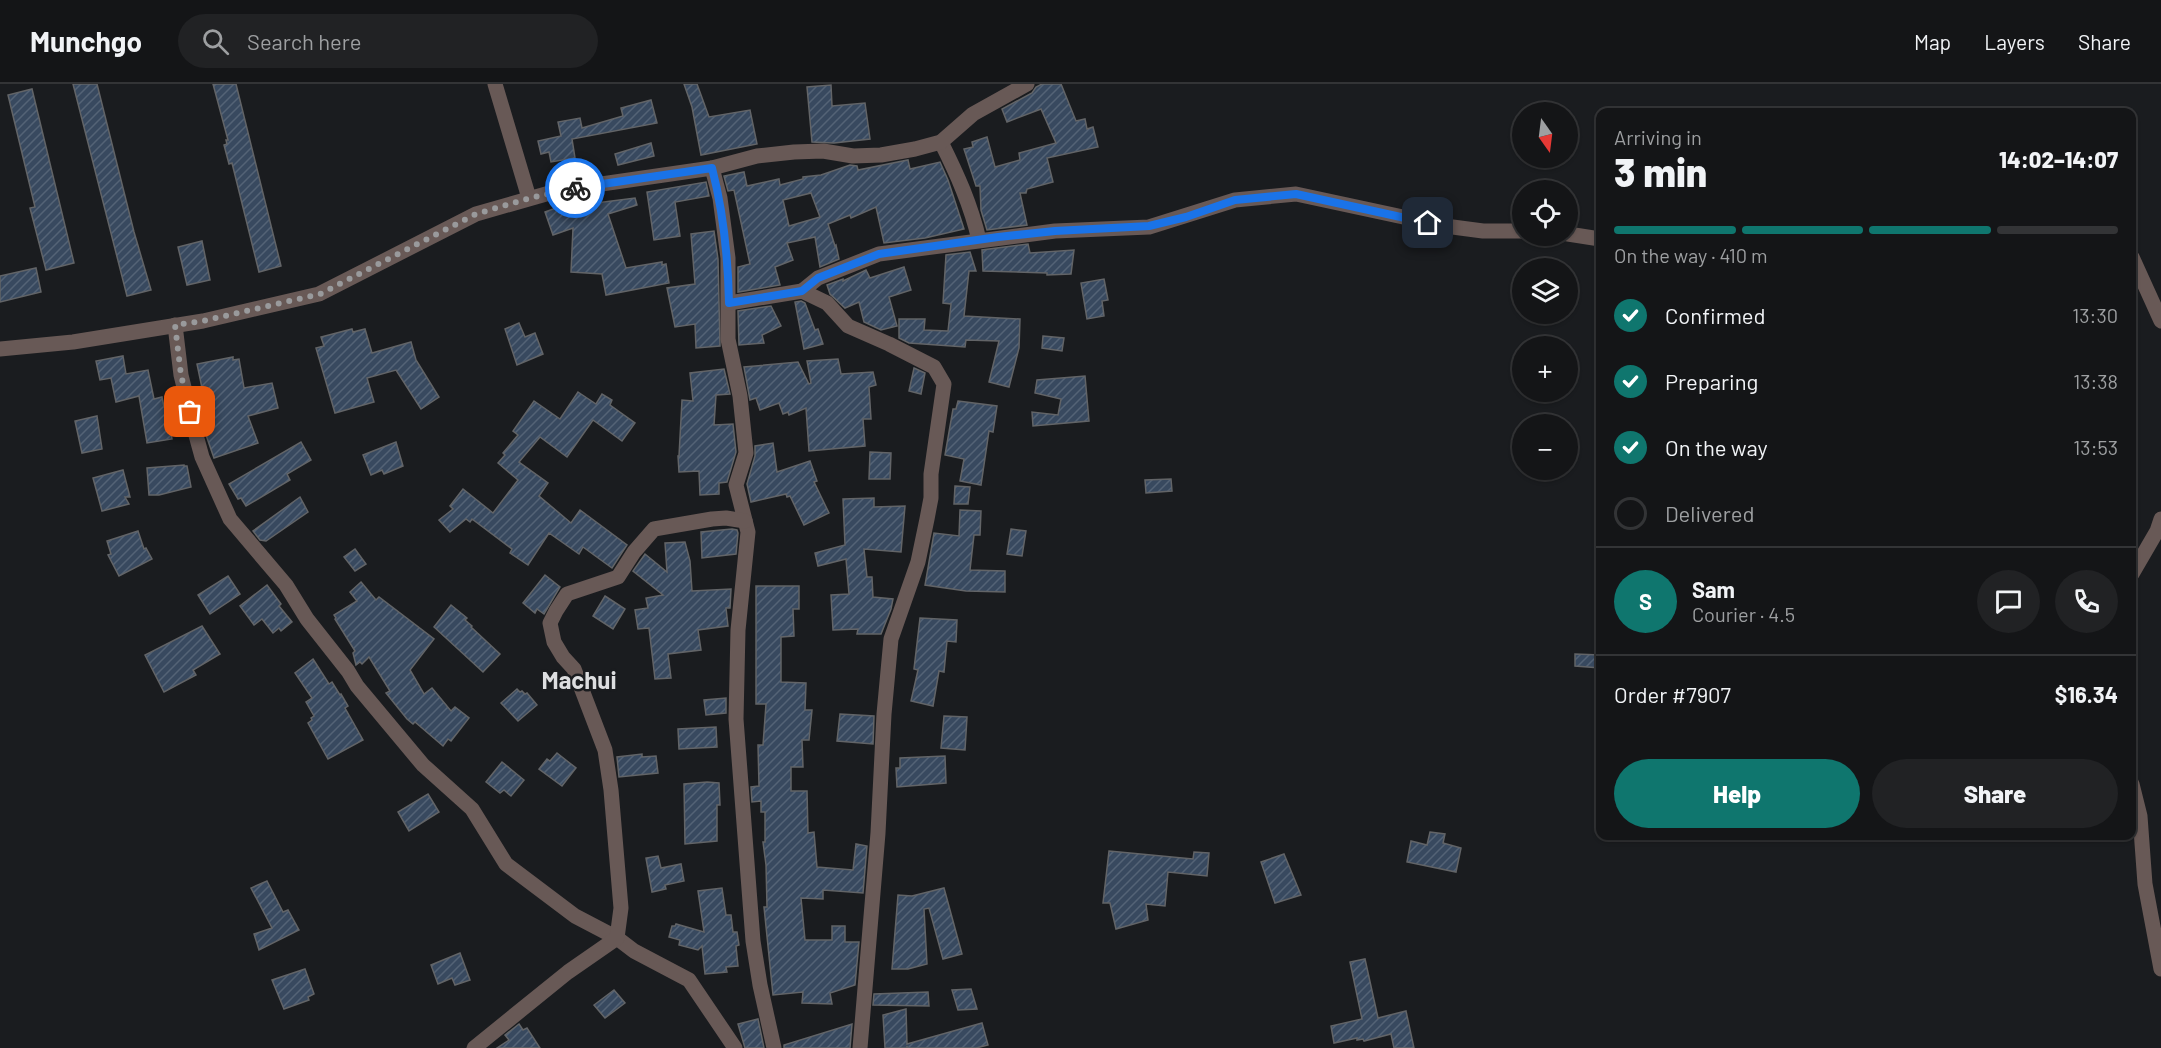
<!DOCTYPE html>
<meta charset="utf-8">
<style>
body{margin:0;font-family:Barlow,sans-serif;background:#212224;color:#f1f3f6;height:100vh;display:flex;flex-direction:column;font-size:22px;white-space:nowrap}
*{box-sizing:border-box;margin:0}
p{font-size:20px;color:#9d9fa1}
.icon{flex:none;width:33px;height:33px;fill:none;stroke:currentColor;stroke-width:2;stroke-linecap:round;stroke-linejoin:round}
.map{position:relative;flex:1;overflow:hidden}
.details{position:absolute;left:1596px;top:24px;width:540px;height:732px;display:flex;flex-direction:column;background:#141517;border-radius:12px;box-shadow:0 2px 4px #0004,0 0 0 2px #333436}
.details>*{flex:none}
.needle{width:39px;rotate:166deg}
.controls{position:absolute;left:1512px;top:18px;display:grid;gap:12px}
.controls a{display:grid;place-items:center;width:66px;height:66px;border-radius:50%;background:#141517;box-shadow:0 2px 4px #0004,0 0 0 2px #333436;font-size:30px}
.pin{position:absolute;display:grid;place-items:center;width:51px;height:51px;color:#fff;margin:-26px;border-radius:12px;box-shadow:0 3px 9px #0006}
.courier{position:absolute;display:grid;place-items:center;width:60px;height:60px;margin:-30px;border:4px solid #1a73e8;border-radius:50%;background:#fff;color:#222;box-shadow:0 2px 8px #0007}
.headline em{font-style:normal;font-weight:800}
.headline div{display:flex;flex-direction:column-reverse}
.headline{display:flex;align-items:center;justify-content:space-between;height:102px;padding:0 18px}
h1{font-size:39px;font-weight:800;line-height:45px}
.bar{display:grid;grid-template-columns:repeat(4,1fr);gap:9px 6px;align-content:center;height:72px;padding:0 18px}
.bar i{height:8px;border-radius:4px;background:#333436}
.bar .on{background:#0f766e}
.bar p{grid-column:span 4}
.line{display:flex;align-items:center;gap:15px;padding:0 18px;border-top:2px solid #333436}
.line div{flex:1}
.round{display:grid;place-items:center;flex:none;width:63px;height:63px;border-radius:32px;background:#212224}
ol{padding:0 18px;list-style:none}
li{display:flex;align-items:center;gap:18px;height:66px}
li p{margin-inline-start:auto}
li .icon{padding:6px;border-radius:50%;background:#0f766e;color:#fff;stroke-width:4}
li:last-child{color:#9d9fa1}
li i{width:33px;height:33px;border:3px solid #333436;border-radius:50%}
.button{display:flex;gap:12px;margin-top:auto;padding:12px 18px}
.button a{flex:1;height:69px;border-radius:36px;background:#0f766e;color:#fff;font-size:24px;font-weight:800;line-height:69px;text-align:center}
.button a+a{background:#212224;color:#f1f3f6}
header{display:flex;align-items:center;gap:36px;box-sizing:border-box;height:84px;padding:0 30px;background:#141517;border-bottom:2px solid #333436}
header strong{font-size:28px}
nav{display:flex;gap:33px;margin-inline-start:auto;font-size:21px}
.search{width:420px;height:54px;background:#212224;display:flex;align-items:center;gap:15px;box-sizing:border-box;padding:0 21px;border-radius:33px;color:#9d9fa1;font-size:22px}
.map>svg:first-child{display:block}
.building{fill:url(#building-hatch);stroke:#626467;stroke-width:1.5;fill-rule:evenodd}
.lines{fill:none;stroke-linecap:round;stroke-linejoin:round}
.minor{stroke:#685956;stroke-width:15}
.done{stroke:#999a9c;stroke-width:6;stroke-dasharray:0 10.8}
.route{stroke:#1a73e8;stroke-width:8}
.labels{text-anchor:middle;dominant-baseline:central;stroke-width:5;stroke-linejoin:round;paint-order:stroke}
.quarter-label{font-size:24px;font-weight:bold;fill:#dddee0;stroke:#1a1c1f}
</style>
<header>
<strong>Munchgo</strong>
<div class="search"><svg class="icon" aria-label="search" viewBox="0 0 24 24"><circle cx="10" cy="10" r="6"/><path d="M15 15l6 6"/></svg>Search here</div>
<nav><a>Map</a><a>Layers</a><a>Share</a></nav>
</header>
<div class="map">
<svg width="2161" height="964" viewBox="0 0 2161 964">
<defs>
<pattern id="building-hatch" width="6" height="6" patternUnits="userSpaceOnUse" patternTransform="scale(1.5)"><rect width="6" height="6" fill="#38495f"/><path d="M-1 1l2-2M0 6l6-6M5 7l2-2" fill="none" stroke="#546376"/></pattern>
</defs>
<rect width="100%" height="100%" fill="#1a1c1f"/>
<!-- building -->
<g class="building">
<polygon points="73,0 97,0 134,148 151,206 127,212"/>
<polygon points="213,0 236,0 281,182 259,188 232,79 229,80 224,61 227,60 226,56 228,56"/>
<polygon points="684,0 697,0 709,33 750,26 757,60 701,71 692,23"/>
<polygon points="1042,0 1061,0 1076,37 1085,35 1087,45 1093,43 1098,63 1047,74 1053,98 1027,105 1026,109 1020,109 1027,141 987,146 981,126 980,102 976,102 964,65 973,63 972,58 987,53 995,83 1020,76 1019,69 1056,59 1041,25 1007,38 1002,25 1032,9 1036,3"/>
<polygon points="831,1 832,22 865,19 870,55 834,59 812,58 807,3"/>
<polygon points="32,5 74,179 46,186 30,124 35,123 8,11"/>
<polygon points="651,16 657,39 572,55 575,74 551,78 549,68 541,70 538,57 561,52 558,38 580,34 582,44 623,32 621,24"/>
<polygon points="651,59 654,72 618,81 615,70"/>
<path d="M908 76 910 85 940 78 948 96 964 145 925 154 884 159 876 123 851 134 850 131 828 140 835 162 836 161 839 175 820 183 815 153 787 159 793 176 775 183 780 201 738 208V183L750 180 734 106 728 107 724 92 744 88 747 102 779 95 780 101 803 95V93L821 91 850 81 857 82 858 86ZM811 109 820 133 789 142 783 116Z"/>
<polygon points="706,98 709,112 675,118 680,152 654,156 647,108"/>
<polygon points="635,114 637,121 608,130 626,184 662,178 662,181 666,180 669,199 606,211 602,190 571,188 573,144 553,151 545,128 556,124"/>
<polygon points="714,147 718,175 720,262 696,264 695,240 675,243 667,204 695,200 691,150"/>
<polygon points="202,157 210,196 187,201 178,163"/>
<polygon points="1028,160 1030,169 1074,166 1071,190 1047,191 1047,189 983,187 982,166"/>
<polygon points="970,168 976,187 969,187 964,232 1020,235 1019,264 1009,303 989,298 999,257 966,256 965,263 909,259 899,254 899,235 925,235 924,246 948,247 951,220 943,219 946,171"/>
<polygon points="904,183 911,206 889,213 897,242 881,246 864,238 859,218 845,224 830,210 827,201 843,195 843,197 866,186 870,194"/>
<polygon points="36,184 41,208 0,218 0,192"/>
<polygon points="1104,195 1108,216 1102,217 1104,232 1087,235 1081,199"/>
<polygon points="801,217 805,219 815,246 818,245 823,260 804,265 795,218"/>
<polygon points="771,222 781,242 762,251 764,259 739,261 738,227"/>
<polygon points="519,239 525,253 535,249 543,270 517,281 505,245"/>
<polygon points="352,245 353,248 365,245 372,269 411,258 416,276 439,313 421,325 396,286 367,294 374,318 335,329 316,264 324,262 321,253"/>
<polygon points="1043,252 1064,254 1062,267 1042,264"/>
<polygon points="123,272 126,290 148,286 154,315 162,313 164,323 166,323 172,355 147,359 139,312 116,318 111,294 100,296 96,277"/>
<polygon points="233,273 233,276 239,275 244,304 272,299 278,324 248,332 258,359 214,374 206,351 209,350 203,323 206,323 197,280"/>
<polygon points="838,275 841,290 873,288 876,301 869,303 871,335 863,335 865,362 809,367 806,324 789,331 788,328 783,330 779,319 760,326 756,314 750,316 744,283 798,278 809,300 811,299 807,277"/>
<polygon points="914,284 925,289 921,310 909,307"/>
<polygon points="724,285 730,310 716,311 714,341 733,340 736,368 727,398 719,399 719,410 700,411 699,387 679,388 678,372 679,372 682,316 693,317 690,289"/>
<polygon points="1085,292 1089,337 1033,342 1032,328 1058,331 1061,315 1035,309 1037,296"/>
<polygon points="578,308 596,320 602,310 612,316 610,321 635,339 622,357 593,336 567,373 540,353 519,378 548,399 539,412 571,439 580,426 627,461 612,484 583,463 579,470 549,449 528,481 510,469 512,465 472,435 470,438 466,435 450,448 439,436 453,425 450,422 463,405 493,429 518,396 498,379 505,371 503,369 518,351 513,347 534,317 560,335"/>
<polygon points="958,317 997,322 993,348 989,347 981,401 960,397 964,375 945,371 953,325 956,325"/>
<polygon points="97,332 102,365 82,369 75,337"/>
<polygon points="301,358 311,376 287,390 290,396 246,422 241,414 238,415 229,400"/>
<polygon points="396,358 403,382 384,390 382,386 371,391 363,371"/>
<polygon points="773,359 777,388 810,377 817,397 814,398 829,429 804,441 790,412 787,413 786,410 751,418 747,400 755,372 755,362"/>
<polygon points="870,368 891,369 890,395 869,395"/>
<polygon points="184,381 184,382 187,382 191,403 159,411 149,411 147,384"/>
<polygon points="123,386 130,413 125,413 129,420 102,427 93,394"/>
<polygon points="1171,395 1172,407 1146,409 1145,396"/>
<polygon points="955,402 970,403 968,420 954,420"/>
<polygon points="300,413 308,428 266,457 260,456 253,447"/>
<polygon points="874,414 874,423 905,422 901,468 864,465 867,493 872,493 873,513 893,515 891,525 881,550 857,550 858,545 833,546 831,511 849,510 846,475 818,482 815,469 845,461 843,415"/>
<polygon points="960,426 981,427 980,451 974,451 970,486 1005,487 1005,508 966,507 925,501 934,449 959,452"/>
<polygon points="732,445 737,446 738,449 736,470 702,474 701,448"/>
<polygon points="1011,445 1026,447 1022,472 1007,470"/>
<polygon points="138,447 144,465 146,464 152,475 119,492 108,471 111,470 107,457"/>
<polygon points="685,458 690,477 692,507 731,505 730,524 726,524 728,542 698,546 701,566 668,570 671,594 655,595 649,544 638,545 635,526 648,524 646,514 663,511 633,487 645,470 667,488 665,459"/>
<polygon points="355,465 366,480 355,487 344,473"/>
<polygon points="545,491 560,503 544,530 537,525 535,529 523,519"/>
<polygon points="228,492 240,510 210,530 198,511"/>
<polygon points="361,498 376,516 379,513 434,555 410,586 424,610 432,604 451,627 455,623 469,634 451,657 448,655 443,662 415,638 413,640 407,635 386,609 390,607 369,573 362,580 360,578 356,581 353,569 355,567 335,535 336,534 334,531 357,517 350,508"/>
<polygon points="267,501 281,520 279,522 292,538 281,547 279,544 273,549 262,535 254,541 240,522"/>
<polygon points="756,502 799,502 799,525 793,525 794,552 781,553 781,598 806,599 805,626 812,626 809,656 802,656 803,683 791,683 791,707 807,707 808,749 814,748 817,783 853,786 856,760 867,762 863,809 823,806 823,815 801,814 805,856 832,856 832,842 845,842 845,858 859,858 855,901 830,909 832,920 802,919 803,908 773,911 764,823 767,823 766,781 763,758 765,758 765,728 761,728 761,717 752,718 751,703 759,702 758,661 763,661 766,620 756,620"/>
<polygon points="605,512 625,525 613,545 593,532"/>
<polygon points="451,521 467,534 465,536 472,542 471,543 500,570 483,588 434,543"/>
<polygon points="920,534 957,536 956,558 947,557 944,588 939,587 933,622 911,617 918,586 914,585"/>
<polygon points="202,542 220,570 193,586 196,591 164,608 145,571"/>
<polygon points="1575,570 1600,571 1600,584 1575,582"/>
<polygon points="313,575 329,600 332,598 340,611 341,610 348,622 345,624 363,656 328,675 308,639 312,636 311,634 314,632 306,618 312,614 295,589"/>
<polygon points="517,605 520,608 522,607 525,610 527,609 537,621 518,637 501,619"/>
<polygon points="726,614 726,629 706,631 704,616"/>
<polygon points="840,630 874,632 873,660 837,657"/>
<polygon points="944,632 967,633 965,666 941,664"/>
<polygon points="716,643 717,663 679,665 678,645"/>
<polygon points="557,669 576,684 562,702 539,685 547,675 550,677"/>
<polygon points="642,670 642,673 656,672 658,689 619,693 617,673"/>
<polygon points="945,672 946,699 897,703 896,684 900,684 900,674"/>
<polygon points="502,678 524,696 511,712 504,706 500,709 486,698"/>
<polygon points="707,698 719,699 720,721 717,721 717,757 685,760 684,700"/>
<polygon points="428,710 439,728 409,747 398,728"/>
<polygon points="1430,748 1445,750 1443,759 1461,764 1456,788 1407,778 1411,757 1427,761"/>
<polygon points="1109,767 1193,775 1194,768 1209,769 1207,792 1168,788 1165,822 1146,820 1148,836 1116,845 1110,819 1103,819"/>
<polygon points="1284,770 1301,811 1275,819 1261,778"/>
<polygon points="658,772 661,784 681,780 684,797 665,801 666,805 652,808 646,774"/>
<polygon points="267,797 283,828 288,826 299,846 259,866 254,850 272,844 251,804"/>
<polygon points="722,804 726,831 731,831 733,848 737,848 739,861 736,862 738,882 726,883 727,888 705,890 702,862 698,866 679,861 680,856 669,853 672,842 675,842 676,840 704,848 698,807"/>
<polygon points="944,804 962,870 943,875 929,824 924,825 927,880 908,885 892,885 898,811 912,812"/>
<polygon points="460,869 470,896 455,901 452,894 438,900 431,881"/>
<polygon points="1365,875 1378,934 1406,927 1414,964 1394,964 1391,950 1364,957 1363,955 1357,956 1357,954 1334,959 1331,942 1362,935 1350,878"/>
<polygon points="305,885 314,910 308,913 309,916 284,925 272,896"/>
<polygon points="971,905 977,925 958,926 952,906"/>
<polygon points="614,906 625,919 605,934 594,921"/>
<polygon points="928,908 929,922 873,921 874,910"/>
<polygon points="906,925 907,960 982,939 988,961 976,964 907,964 907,962 907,964 885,964 883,931"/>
<polygon points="758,935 764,964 745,964 738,940"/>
<polygon points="519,940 523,946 527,944 540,964 497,964 509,956 505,951"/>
<polygon points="852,940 850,964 784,964 784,961"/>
</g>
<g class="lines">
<!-- minor -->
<g class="minor">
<polyline points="495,0 529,114"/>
<path d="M941 58C957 90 971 121 979 156"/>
<polyline points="712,84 720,114 728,174 728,255 740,312 746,369 736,401 748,448 738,546 736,635 753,857 760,901 774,964"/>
<polyline points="1568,150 1600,155"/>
<polyline points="2132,173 2161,237"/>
<polyline points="802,207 818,194 879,170 1055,147 1149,143 1235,116 1296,110 1445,142 1483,147 1522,147"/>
<polyline points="729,219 802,207 827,219 848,242 889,260 934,283 944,300 931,390 931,414 927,435 918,478 891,555 884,630 878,749 860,964"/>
<polyline points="175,241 181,291 194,344 202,373 230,435 286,501 307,535 348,587 357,602 423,681 472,725 506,780 575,832 617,854 634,867 689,896 735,964"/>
<polyline points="0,265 73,258 203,237 319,210 476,130 560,106 712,84 757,72 794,68 823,67 853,72 881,71 915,65 941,58 973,30 1027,0"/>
<polyline points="2132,490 2157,447 2161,435"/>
<polyline points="2132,700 2140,732 2145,800 2161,885"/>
<polyline points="474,964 568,888 617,854 621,824 611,706 605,666 574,585 563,573 554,558 550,539 556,527 567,510 618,493 634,468 654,445 712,435 726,434 745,437"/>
</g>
</g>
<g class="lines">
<!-- done -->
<polyline class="done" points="190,328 181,291 175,241 203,237 320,210 476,130 530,114 575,104"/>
<!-- route -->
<path class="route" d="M575 104 712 84C724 130 728 172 729 219L802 207 818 194 879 170 998 153 1055 147 1149 142 1186 133 1235 116 1296 110 1428 139"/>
</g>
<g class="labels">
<!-- quarter labels -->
<g class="quarter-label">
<text x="579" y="595">Machui</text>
</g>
</g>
</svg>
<div class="controls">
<a><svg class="needle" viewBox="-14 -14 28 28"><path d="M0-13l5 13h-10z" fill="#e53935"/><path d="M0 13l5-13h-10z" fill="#9d9fa1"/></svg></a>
<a><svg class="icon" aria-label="locate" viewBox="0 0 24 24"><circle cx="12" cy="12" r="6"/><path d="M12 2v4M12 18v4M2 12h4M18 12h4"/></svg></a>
<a><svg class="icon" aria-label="layers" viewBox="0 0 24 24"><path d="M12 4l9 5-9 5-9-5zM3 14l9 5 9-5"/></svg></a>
<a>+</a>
<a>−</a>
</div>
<div class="pin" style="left:190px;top:328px;background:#ea580c"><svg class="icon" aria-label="bag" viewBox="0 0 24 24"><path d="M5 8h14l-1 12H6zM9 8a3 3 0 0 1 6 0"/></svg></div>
<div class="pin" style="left:1428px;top:139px;background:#1f2937"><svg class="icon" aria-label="home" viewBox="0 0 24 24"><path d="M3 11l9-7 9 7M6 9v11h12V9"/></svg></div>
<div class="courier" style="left:575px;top:104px"><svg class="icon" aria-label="bike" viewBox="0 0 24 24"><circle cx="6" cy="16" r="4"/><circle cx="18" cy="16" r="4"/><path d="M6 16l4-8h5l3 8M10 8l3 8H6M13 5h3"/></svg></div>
<section class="details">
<div class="headline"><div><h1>3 min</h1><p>Arriving in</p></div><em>14:02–14:07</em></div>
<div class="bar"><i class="on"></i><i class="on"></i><i class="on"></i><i></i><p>On the way · 410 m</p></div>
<ol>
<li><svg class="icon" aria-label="check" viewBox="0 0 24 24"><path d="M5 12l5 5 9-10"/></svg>Confirmed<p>13:30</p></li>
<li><svg class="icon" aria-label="check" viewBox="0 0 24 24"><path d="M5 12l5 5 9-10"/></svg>Preparing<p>13:38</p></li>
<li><svg class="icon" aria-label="check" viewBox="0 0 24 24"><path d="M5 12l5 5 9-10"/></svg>On the way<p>13:53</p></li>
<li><i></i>Delivered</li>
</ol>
<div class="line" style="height:108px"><b class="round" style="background:#0f766e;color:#fff">S</b><div><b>Sam</b><p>Courier · 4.5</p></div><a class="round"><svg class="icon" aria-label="chat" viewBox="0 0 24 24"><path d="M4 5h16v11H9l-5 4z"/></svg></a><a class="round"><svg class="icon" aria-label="phone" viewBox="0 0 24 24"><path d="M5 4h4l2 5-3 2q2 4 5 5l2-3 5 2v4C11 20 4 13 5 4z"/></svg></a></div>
<div class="line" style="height:78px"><div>Order #7907</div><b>$16.34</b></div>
<div class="button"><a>Help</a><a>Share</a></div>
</section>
</div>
